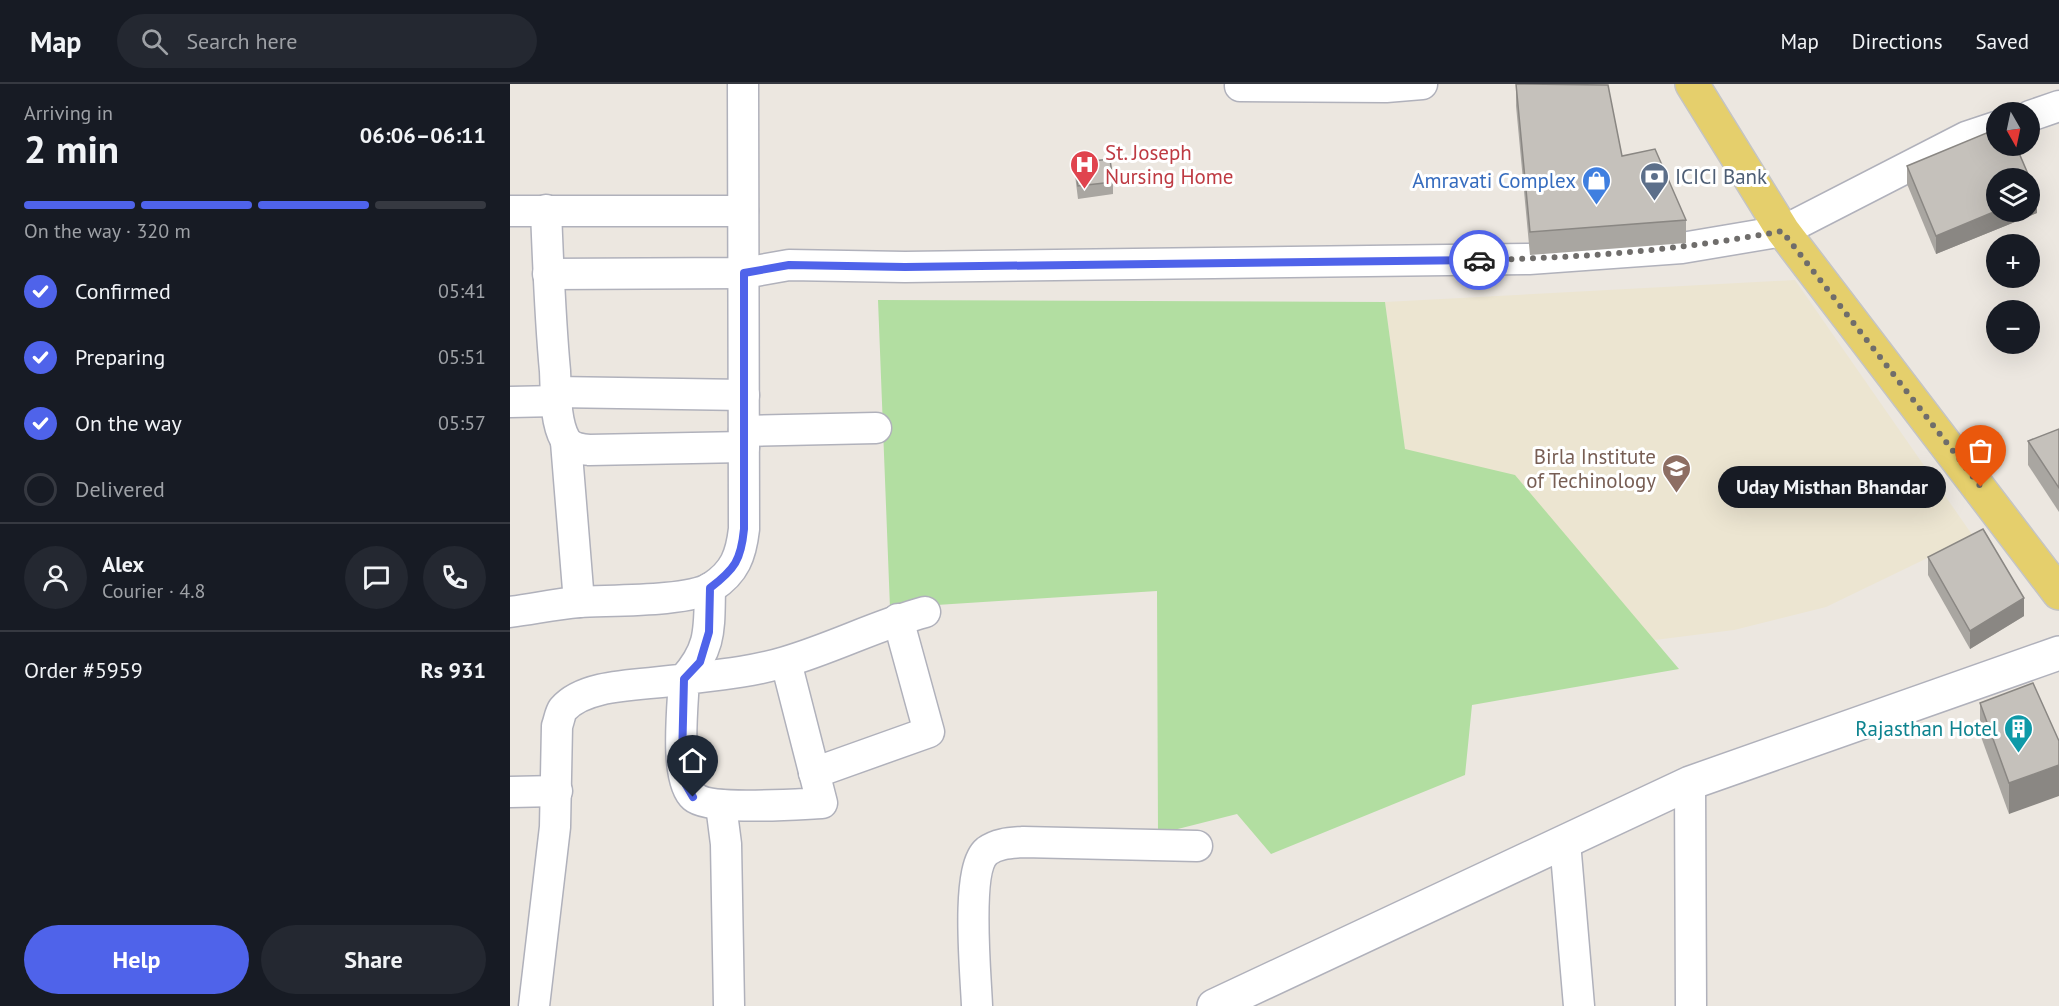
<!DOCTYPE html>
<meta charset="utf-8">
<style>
body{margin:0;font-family:"PT Sans",sans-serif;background:#242831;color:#f1f3f6;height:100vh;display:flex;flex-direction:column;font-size:22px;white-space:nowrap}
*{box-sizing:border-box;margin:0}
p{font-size:20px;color:#9ea1a6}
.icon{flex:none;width:33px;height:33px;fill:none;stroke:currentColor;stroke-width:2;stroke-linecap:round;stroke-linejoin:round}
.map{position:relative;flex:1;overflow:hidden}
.sheet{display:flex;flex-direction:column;background:#171b24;width:510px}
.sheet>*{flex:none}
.needle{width:39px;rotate:171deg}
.buttons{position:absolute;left:1476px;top:18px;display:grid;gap:12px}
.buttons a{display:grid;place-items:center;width:54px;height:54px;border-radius:50%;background:#171b24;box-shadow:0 6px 24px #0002;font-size:30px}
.pin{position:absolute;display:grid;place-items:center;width:51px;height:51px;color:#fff;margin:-62px -26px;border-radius:50% 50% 50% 0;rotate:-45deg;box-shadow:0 0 6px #0007}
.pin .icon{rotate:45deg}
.courier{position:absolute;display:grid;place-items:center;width:60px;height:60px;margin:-30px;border:4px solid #4f63ea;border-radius:50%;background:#fff;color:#222;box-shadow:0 2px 8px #0007}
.bubble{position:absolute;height:42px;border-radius:21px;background:#171b24;box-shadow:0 6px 24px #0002;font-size:20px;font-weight:800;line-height:42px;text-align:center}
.overview em{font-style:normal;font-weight:800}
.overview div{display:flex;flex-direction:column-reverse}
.overview{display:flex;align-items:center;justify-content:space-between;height:102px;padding:0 24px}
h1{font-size:39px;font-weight:800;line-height:45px}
.bar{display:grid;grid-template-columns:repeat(4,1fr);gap:9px 6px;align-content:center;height:72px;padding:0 24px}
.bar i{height:8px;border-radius:4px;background:#363941}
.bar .current{background:#4f63ea}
.bar p{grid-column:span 4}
.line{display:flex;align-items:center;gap:15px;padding:0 24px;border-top:2px solid #363941}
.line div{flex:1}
.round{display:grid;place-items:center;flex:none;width:63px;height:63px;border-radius:32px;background:#242831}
ol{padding:0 24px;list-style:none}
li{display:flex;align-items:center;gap:18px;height:66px}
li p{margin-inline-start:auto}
li .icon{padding:6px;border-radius:50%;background:#4f63ea;color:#fff;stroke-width:4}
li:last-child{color:#9ea1a6}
li i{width:33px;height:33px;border:3px solid #363941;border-radius:50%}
.primary-button{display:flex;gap:12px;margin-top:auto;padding:12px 24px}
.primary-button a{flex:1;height:69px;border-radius:36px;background:#4f63ea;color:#fff;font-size:24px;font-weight:800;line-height:69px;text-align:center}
.primary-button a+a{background:#242831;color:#f1f3f6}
header{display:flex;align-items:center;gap:36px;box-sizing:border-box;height:84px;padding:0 30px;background:#171b24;border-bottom:2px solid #363941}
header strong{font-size:28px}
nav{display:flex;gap:33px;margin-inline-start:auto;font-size:21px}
.search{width:420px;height:54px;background:#242831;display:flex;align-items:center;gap:15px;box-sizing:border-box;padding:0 21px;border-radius:33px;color:#9ea1a6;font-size:22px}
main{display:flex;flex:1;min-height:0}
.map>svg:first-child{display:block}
.education{fill:#ece5d1}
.green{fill:#b2dea1}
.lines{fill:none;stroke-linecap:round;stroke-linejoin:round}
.minor-casing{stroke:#b0b1bb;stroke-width:33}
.secondary-casing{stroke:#b0b1bb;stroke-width:36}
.primary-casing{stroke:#c4c4c4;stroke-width:36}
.minor{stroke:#fff;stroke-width:30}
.secondary{stroke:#fff;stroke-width:33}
.primary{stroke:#e5cf6c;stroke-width:33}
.wall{fill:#a9a6a1}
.shaded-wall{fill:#8a8783}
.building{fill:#c5c1bb;stroke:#8a8783;stroke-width:1.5}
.done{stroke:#6f6d6b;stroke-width:6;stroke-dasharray:0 10.8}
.route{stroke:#4f63ea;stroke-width:8}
.labels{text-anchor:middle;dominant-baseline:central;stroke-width:6;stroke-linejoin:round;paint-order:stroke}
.health-label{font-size:21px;fill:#be3a42;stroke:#fff;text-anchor:start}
.service-label{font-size:21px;fill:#4e5e75;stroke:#fff;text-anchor:start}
.shop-label{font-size:21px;fill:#366cbe;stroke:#fff;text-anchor:end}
.education-label{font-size:21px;fill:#785e54;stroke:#fff;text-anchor:end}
.culture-label{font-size:21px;fill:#0d838f;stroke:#fff;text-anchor:end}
</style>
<header>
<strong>Map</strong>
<div class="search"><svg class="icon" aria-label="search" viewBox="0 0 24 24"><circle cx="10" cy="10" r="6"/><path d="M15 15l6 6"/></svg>Search here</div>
<nav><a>Map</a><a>Directions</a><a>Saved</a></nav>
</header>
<main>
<section class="sheet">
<div class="overview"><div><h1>2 min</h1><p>Arriving in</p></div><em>06:06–06:11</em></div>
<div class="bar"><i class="current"></i><i class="current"></i><i class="current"></i><i></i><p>On the way · 320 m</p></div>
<ol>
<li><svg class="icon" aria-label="check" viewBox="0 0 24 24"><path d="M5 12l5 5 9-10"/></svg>Confirmed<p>05:41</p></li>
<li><svg class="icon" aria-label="check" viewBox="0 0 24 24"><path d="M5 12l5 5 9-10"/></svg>Preparing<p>05:51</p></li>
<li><svg class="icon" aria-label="check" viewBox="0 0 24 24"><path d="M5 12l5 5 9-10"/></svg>On the way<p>05:57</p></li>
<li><i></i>Delivered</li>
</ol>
<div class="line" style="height:108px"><a class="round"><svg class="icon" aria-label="person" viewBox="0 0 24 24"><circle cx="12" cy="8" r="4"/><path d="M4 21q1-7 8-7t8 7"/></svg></a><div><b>Alex</b><p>Courier · 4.8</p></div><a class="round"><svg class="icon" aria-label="chat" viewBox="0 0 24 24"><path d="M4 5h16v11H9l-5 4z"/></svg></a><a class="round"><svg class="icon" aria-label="phone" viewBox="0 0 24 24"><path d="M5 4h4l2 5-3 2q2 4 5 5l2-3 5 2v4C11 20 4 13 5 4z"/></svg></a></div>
<div class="line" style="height:78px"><div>Order #5959</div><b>Rs 931</b></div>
<div class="primary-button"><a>Help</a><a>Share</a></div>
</section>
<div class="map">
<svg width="1549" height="922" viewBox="0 0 1549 922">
<rect width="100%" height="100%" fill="#ece7e0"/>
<!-- education -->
<polygon class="education" points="1285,196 1463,452 1316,523 1224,546 924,584 875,218"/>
<!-- green -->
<polygon class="green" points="368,216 875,218 895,365 1005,391 1169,585 962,621 955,691 761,770 727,730 648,750 647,507 380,524"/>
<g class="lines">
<defs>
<g id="minor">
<polyline points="730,2 876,3 912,0"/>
<polyline points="1520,32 1549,22"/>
<path d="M36 126C38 180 40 234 45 287 46 308 45 337 55 355 60 364 70 365 79 366L234 363"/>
<polyline points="0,127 233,127"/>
<polyline points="38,190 234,189 279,181 395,183 1019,175 1172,164 1273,147 1456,53 1486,43"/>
<polyline points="46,308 234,311"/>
<polyline points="0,318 48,317"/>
<polyline points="234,347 366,344"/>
<polyline points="56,358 69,518"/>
<path d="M0 528C23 525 46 520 69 518 99 516 179 518 202 503 225 488 231 471 234 445L233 0"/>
<path d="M276 578 312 719C287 720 200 727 184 713 164 696 173 620 174 595 208 591 242 588 275 578 323 564 367 541 415 528"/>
<polyline points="304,689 419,648 388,535"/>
<polyline points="1180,699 1181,922"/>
<polyline points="0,708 47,707"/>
<polyline points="211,721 216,760 219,922"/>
<polyline points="1055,758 1069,922"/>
<path d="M24 922 45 743 47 642C49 637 50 629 53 625 77 597 140 602 174 595 202 564 199 544 200 504"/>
<path d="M467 922C466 892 455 785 477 767 488 759 501 759 513 758L687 762"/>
</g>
<polyline id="secondary" points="704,922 1180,699 1549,569"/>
<polyline id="primary" points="1182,0 1273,147 1549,509"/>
</defs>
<!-- minor casing -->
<use href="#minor" class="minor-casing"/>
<!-- secondary casing -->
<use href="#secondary" class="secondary-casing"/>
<!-- primary casing -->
<use href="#primary" class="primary-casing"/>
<!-- minor -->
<use href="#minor" class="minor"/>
<!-- secondary -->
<use href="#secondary" class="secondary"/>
<!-- primary -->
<use href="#primary" class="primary"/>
</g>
<!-- wall -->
<g class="wall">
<polygon points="1006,0 1112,72 1176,136 1176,159 1020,171 1006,22"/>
<polygon points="565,79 603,98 603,110 568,115 565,91"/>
<polygon points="1397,82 1527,129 1426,170 1397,100"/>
<polygon points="1549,345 1549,428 1518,381 1518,357"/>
<polygon points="1418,473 1514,532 1460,565 1418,491"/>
<polygon points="1470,619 1549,657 1499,730 1470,650"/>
</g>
<!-- shaded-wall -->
<g class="shaded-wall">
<polygon points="1527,111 1527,129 1426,170 1426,152 1486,127 1520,128 1520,114"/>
<polygon points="1514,514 1514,532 1460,565 1460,547"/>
<polygon points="1549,681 1549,712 1499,730 1499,699"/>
</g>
<!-- building -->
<g class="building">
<polygon points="1006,0 1098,1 1112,72 1145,65 1176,136 1020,148"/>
<polygon points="1486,45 1486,62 1506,62 1527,111 1520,114 1520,94 1486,94 1486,127 1426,152 1397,82"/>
<polygon points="600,75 603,98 568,102 565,79"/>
<polygon points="1549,345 1549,404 1518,357"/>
<polygon points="1473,445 1514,514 1460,547 1418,473"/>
<polygon points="1523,599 1549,657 1549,681 1499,699 1470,619"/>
</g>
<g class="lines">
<!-- done -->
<path class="done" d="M969 176C1071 174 1173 166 1272 147L1471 403"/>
<!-- route -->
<path class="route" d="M183 713 176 701 172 676 174 595 190 578 199 548 200 504C225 485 231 476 234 445V189L279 181 395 183 969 176"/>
</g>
<!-- icons -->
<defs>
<symbol id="hospital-pin" viewBox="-11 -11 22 30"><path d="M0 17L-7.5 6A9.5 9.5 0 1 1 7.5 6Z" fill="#e0444e" stroke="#fff"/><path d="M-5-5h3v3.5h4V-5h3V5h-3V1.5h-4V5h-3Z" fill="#fff"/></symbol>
<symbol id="bank-pin" viewBox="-11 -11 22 30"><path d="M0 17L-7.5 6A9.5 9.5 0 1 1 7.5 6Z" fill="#5c6f8a" stroke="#fff"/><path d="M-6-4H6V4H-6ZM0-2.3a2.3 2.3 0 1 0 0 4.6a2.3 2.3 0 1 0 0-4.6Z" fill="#fff"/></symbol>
<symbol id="shop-pin" viewBox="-11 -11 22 30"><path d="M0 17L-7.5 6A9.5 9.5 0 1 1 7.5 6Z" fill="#3f7fe0" stroke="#fff"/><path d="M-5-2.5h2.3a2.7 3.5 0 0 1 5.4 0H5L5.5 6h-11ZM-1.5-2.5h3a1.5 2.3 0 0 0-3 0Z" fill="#fff"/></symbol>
<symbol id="university-pin" viewBox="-11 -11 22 30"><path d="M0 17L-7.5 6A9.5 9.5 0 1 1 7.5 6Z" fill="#8d6e63" stroke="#fff"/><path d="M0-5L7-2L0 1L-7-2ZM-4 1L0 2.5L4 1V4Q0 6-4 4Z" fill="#fff"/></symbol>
<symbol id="building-pin" viewBox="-11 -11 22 30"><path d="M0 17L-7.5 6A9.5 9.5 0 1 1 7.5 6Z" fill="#0f9aa8" stroke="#fff"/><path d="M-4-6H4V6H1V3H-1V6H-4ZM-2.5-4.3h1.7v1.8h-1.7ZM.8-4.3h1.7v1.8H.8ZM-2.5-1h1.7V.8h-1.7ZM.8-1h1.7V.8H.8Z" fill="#fff"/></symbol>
</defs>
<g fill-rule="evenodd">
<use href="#hospital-pin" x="558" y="64" width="33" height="45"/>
<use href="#bank-pin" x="1128" y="76" width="33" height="45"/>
<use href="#shop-pin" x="1070" y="80" width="33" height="45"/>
<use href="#university-pin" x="1150" y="368" width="33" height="45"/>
<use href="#building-pin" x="1492" y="628" width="33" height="45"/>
</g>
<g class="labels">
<!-- health labels -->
<g class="health-label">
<text x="595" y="68">St. Joseph<tspan x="595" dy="24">Nursing Home</tspan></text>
</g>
<!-- service labels -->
<g class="service-label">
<text x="1165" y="92">ICICI Bank</text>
</g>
<!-- shop labels -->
<g class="shop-label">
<text x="1066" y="96">Amravati Complex</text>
</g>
<!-- education labels -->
<g class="education-label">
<text x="1146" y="372">Birla Institute<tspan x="1146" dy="24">of Techinology</tspan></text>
</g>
<!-- culture labels -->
<g class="culture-label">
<text x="1488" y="644">Rajasthan Hotel</text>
</g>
</g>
</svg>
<div class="buttons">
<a><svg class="needle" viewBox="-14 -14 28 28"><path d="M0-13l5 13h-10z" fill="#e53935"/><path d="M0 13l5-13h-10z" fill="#9ea1a6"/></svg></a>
<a><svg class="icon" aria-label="layers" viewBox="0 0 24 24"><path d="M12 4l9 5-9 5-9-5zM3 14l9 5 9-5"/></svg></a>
<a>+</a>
<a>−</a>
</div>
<div class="pin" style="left:1471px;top:403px;background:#ea580c"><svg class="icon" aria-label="bag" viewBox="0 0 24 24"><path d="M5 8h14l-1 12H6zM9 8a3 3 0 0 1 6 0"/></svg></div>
<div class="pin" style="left:183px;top:713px;background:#1f2937"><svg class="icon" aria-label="home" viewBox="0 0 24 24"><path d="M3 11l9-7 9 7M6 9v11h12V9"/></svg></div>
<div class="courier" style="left:969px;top:176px"><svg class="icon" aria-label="car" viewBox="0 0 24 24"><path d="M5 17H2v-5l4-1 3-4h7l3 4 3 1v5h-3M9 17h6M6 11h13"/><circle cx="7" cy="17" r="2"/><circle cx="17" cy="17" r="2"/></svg></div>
<div class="bubble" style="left:1208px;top:382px;width:228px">Uday Misthan Bhandar</div>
</div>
</main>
